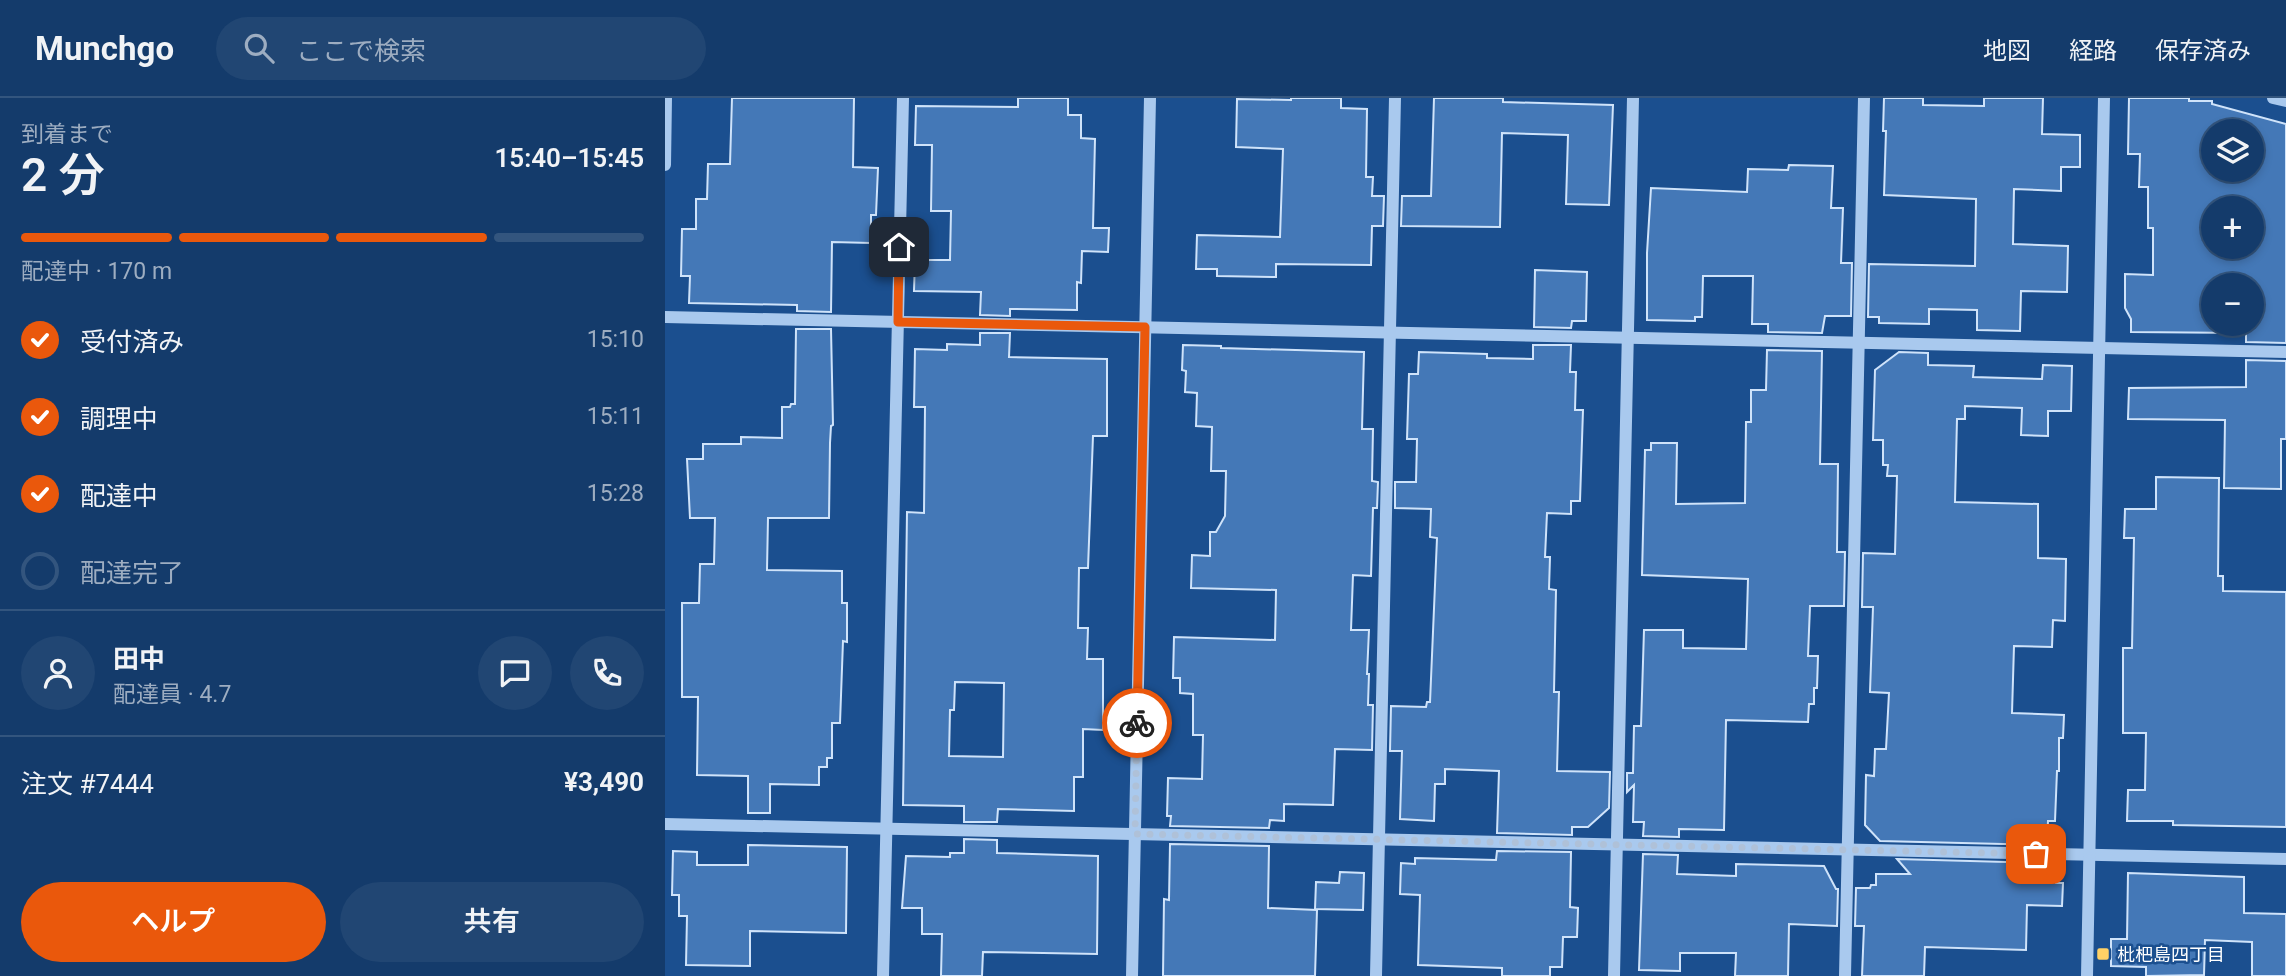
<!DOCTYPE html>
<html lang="ja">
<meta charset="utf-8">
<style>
body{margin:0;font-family:Roboto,"Noto Sans JP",sans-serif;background:#214673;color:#f1f3f6;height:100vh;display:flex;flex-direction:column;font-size:26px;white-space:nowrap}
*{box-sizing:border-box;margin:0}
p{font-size:23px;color:#9dadc1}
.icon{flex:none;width:38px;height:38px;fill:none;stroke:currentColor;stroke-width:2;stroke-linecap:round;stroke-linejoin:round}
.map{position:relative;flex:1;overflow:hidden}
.sheet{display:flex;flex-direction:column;background:#143b6b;width:665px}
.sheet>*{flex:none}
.buttons{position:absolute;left:1536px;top:21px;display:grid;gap:14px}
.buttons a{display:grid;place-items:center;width:63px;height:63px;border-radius:50%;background:#143b6b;box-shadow:0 4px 10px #0003,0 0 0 2px #33557e;font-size:35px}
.pin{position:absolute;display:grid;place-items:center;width:60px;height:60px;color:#fff;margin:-30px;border-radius:14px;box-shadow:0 4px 10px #0006}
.courier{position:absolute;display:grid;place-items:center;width:70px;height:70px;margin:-35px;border:5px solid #ea580c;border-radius:50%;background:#fff;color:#222;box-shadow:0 2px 9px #0007}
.headline em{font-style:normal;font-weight:600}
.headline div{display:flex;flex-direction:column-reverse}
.headline{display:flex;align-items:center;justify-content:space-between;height:119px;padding:0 21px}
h1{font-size:46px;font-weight:600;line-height:52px}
.bar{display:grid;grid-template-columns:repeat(4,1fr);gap:10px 7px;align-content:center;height:84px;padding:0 21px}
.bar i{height:9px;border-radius:5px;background:#33557e}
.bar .current{background:#ea580c}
.bar p{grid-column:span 4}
.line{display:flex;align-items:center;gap:18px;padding:0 21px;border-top:2px solid #33557e}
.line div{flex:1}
.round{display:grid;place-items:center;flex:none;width:74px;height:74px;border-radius:37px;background:#214673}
ol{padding:0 21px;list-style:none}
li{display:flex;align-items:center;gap:21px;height:77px}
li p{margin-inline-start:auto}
li .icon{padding:7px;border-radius:50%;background:#ea580c;color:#fff;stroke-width:4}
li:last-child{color:#9dadc1}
li i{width:38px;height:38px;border:4px solid #33557e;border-radius:50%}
.cta{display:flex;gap:14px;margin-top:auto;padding:14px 21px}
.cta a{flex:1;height:80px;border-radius:42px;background:#ea580c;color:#fff;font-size:28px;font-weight:600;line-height:80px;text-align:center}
.cta a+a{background:#214673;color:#f1f3f6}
header{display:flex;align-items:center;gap:42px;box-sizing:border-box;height:98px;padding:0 35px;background:#143b6b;border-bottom:2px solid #33557e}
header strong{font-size:33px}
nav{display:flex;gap:38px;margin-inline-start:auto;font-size:24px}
.search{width:490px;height:63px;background:#214673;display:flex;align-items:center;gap:18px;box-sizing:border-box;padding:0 24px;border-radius:38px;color:#9dadc1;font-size:26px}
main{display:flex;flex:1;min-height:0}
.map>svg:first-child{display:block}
.building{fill:#4478b7;stroke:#cfe3fa;stroke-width:2;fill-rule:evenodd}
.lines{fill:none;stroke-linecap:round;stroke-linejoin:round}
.minor{stroke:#a9c9ee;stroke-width:12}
.done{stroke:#afc1d8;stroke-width:7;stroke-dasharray:0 12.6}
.route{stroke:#ea580c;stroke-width:9}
.poi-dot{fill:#ffd166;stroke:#1b4f8f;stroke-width:2.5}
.labels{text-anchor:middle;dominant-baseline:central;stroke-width:5;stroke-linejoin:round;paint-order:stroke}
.poi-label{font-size:18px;fill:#fff;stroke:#1b4f8f;text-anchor:start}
</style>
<header>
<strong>Munchgo</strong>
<div class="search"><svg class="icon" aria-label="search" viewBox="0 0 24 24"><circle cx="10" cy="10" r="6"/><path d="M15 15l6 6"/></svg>ここで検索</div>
<nav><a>地図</a><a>経路</a><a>保存済み</a></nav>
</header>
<main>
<section class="sheet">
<div class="headline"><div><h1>2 分</h1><p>到着まで</p></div><em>15:40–15:45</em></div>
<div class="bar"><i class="current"></i><i class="current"></i><i class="current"></i><i></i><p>配達中 · 170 m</p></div>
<ol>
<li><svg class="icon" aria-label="check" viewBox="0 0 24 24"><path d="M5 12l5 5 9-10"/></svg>受付済み<p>15:10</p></li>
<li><svg class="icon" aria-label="check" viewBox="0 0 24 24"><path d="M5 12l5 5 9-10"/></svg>調理中<p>15:11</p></li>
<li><svg class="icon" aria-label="check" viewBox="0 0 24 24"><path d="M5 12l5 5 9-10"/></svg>配達中<p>15:28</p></li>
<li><i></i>配達完了</li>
</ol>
<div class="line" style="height:126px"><a class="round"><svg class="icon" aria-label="person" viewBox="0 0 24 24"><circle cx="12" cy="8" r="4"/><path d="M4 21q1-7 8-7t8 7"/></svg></a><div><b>田中</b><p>配達員 · 4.7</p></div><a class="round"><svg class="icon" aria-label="chat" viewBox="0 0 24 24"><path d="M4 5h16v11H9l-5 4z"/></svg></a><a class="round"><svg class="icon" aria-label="phone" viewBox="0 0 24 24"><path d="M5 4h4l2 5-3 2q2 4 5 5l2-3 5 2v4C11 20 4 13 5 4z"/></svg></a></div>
<div class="line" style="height:91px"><div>注文 #7444</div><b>¥3,490</b></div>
<div class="cta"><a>ヘルプ</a><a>共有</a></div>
</section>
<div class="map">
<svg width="1621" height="878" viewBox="0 0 1621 878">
<rect width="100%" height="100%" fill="#1b4f8f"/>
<!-- building -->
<g class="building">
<polygon points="67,0 189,0 188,69 213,70 211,117 206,117 206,145 167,144 166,214 132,213 132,207 24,205 25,178 16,178 17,131 31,131 31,101 42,101 43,66 65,66"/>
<polygon points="353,0 403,0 403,17 416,17 416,40 430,41 428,130 444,130 443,154 417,153 416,185 412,184 412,212 345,211 345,218 315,217 316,194 249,193 250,162 285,162 286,113 266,113 267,47 250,47 251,8 353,9"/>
<polygon points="626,0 676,0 676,10 702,11 701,79 708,79 707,98 719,98 718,128 707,128 706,167 611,166 611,179 552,178 552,171 531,171 532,137 615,139 618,51 571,49 572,1 626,2"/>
<polygon points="769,0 838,0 838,4 948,7 944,107 901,106 903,37 837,35 835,129 736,128 737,98 766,98"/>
<polygon points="1219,0 1258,0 1258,7 1319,8 1319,0 1378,0 1377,36 1415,37 1415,69 1396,69 1396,93 1349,91 1348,146 1403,148 1402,194 1356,193 1355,233 1312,232 1312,212 1264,211 1264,226 1214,225 1214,219 1203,219 1204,166 1310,168 1311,101 1219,97 1221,33 1218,33"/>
<path d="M1464 0H1524V3H1547V6L1621 26V245L1581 244V235L1466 234V221L1460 210V176L1488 177V130H1483V89H1474L1475 56H1463ZM1549 33H1587V72H1549ZM1549 110H1587V149H1549ZM1549 187H1587V226H1549Z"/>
<polygon points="1124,67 1168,68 1166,110 1178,110 1176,165 1187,165 1186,218 1160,218 1157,235 1103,234 1103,226 1087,226 1088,178 1038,178 1037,219 1030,219 1030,223 982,222 982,155 986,90 1082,94 1083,71 1123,72"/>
<polygon points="870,172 922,174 921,223 907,223 906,230 869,229"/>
<polygon points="131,231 166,231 168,327 166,328 165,345 164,420 103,420 102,472 177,473 177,505 182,505 182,544 178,543 175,625 167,625 167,660 162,660 162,669 154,669 154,687 105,686 105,715 83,715 83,678 32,677 33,599 17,599 17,505 34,505 35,466 49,466 50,420 25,420 22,361 38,361 38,346 76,346 76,339 117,340 117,309 125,309 126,306 130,306"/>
<path d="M315 235H345L344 259 442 261V338H428L423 470H414L413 530H423L422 561H438V632L418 631V679H409V713L333 711 332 724H299V708L238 707 242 414 259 415 260 309H249L250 251 282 252V246L315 247ZM290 584 339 585 338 659 284 658 285 612H289Z"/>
<polygon points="518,247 556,248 556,250 699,254 697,331 708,331 707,383 713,384 712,410 708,410 706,478 688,477 686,532 704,532 702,576 704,576 703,607 708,607 707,652 670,651 668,707 619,706 619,723 605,722 604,730 505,728 506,718 502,718 503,680 537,681 538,637 528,637 528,596 515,595 515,580 508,580 509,539 610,542 611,492 526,490 527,457 545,458 545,434 551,434 560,418 561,373 546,373 547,329 531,328 532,295 520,294 521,273 517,272"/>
<polygon points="868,247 906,247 905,274 911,274 910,312 918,312 915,403 906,403 906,416 882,415 880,459 885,459 884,491 891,492 889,594 894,594 892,673 945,674 944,710 923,729 907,729 907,737 832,735 834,673 780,671 780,686 770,686 769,723 735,721 737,653 725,653 726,608 761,609 762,604 765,604 772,440 765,439 766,411 730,410 730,384 751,384 752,341 742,341 744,276 753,276 754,254 822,256 822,260 868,261"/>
<polygon points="1102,252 1157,253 1155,366 1173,366 1172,454 1180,454 1179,508 1145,508 1143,558 1153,558 1152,590 1149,590 1149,606 1144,606 1143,624 1061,622 1059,732 1014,731 1014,739 978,738 979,724 968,724 969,687 962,694 962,675 968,675 969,628 976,628 979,532 1018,532 1018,550 1081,551 1083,481 977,477 980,352 986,352 986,345 1012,345 1011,406 1080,405 1081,324 1086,324 1086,292 1101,292"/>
<polygon points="1234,254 1263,255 1263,267 1309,268 1308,279 1377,281 1378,267 1407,268 1406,313 1383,313 1383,338 1356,337 1357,310 1300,308 1300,321 1292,321 1290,404 1373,406 1373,460 1401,461 1400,523 1388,522 1387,549 1349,548 1347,615 1399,617 1398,640 1394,640 1394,673 1392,673 1390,723 1383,723 1382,747 1215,743 1200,727 1201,677 1209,678 1210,651 1221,651 1224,595 1205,594 1208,509 1197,509 1198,455 1230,456 1232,378 1222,378 1223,367 1218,367 1218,342 1208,342 1210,272"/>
<polygon points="1581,262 1621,263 1621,341 1616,341 1616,391 1559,390 1560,322 1463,321 1464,290 1581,289"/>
<polygon points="1491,379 1554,380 1553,478 1558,478 1558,493 1621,494 1621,729 1508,727 1508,723 1462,723 1463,692 1480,692 1481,635 1458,635 1458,550 1467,550 1469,440 1459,440 1460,411 1491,411"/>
<polygon points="299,741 332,742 332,755 433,758 432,856 318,854 317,878 276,878 277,836 257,836 257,810 237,810 241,758 285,759 285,755 299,755"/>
<polygon points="505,746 604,748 603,810 652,812 650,878 498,878 499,801 504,802"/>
<polygon points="83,747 182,749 181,835 85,833 85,868 21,867 22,818 14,818 14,797 7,797 8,753 32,754 32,767 83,767"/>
<polygon points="832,753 906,754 905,809 913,810 912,839 898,839 897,869 885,869 885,878 837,878 837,870 753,867 755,797 735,796 736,765 750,766 750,760 831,762"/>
<polygon points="978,756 1013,757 1012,776 1071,778 1071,766 1159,768 1171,791 1173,791 1172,828 1124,826 1123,878 1070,878 1071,855 1015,855 1015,873 974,872"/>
<polygon points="1232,761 1381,765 1381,774 1391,774 1391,785 1398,785 1397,808 1362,807 1361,852 1260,849 1259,878 1197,878 1199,828 1190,828 1191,790 1205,790 1206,787 1211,787 1211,776 1245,776"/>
<polygon points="675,774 699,775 698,812 650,811 651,784 674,785"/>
<polygon points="1463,775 1579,779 1579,815 1621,816 1621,878 1587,878 1587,844 1540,842 1539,877 1481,878 1481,869 1446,868 1446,841 1462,841"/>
</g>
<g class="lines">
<!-- minor -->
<g class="minor">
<polyline points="1608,0 1621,3"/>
<polyline points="0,67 1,0"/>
<polyline points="0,219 1621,254"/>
<polyline points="0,726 1621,761"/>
<polyline points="218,878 238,0"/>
<polyline points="467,878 485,0"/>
<polyline points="711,878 730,0"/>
<polyline points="949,878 968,0"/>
<polyline points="1180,878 1199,0"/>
<polyline points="1422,878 1439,0"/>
</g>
</g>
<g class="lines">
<!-- done -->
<polyline class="done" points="472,625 470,736 1371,756"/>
<!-- route -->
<polyline class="route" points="234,149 233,224 480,229 472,625"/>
</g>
<!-- markers -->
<rect class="poi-dot" x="1431" y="849" width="14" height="14" rx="3.5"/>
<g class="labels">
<!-- poi labels -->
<g class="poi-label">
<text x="1452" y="856">枇杷島四丁目</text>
</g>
</g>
</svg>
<div class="buttons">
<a><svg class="icon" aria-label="layers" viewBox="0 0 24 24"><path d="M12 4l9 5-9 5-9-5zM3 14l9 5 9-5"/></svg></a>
<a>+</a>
<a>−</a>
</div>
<div class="pin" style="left:1371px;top:756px;background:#ea580c"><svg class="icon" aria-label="bag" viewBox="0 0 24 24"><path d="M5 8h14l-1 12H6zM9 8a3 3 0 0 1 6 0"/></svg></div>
<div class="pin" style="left:234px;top:149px;background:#1f2937"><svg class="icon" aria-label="home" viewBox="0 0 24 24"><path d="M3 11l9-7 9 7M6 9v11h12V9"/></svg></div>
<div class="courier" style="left:472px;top:625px"><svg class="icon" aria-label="bike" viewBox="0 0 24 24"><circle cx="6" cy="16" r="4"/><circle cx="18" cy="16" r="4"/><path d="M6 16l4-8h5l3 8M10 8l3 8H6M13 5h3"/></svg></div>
</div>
</main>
